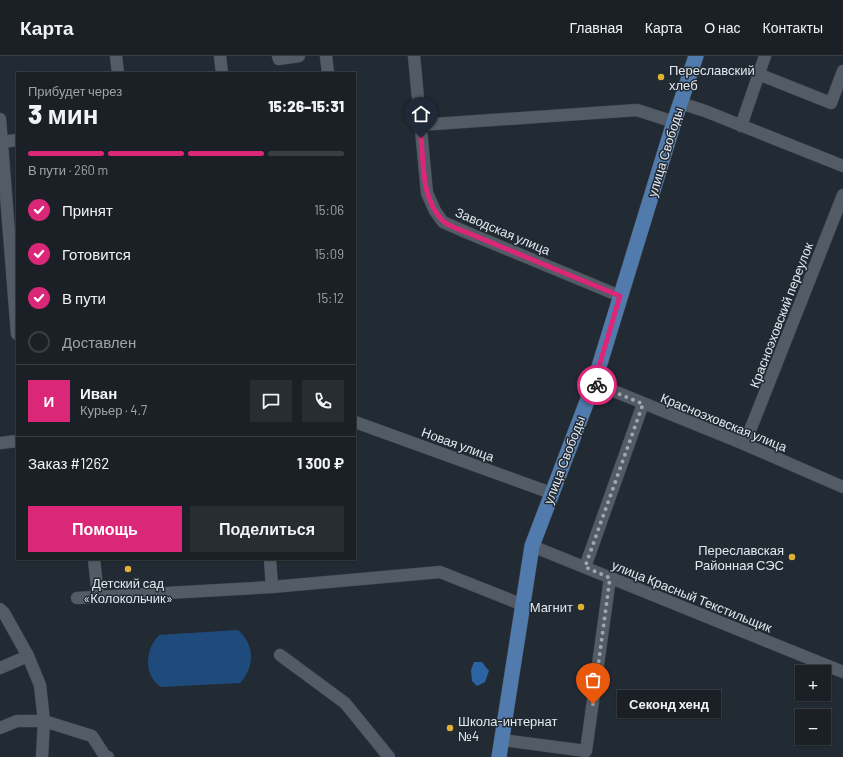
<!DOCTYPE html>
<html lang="ru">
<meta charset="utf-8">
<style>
body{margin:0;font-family:Barlow,sans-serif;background:#272d32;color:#f1f3f6;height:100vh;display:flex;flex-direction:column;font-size:15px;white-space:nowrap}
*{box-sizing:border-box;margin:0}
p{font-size:13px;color:#9fa3a7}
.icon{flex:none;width:22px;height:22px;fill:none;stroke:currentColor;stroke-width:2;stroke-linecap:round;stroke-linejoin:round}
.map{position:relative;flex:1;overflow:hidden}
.sheet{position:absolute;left:16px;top:16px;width:340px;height:488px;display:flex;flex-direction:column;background:#1a2026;border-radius:0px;box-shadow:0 1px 3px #0004,0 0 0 1px #383e43}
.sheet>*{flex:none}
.fabs{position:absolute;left:795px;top:609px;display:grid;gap:8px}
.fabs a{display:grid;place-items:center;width:36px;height:36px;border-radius:0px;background:#1a2026;box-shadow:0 1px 3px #0004,0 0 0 1px #383e43;font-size:20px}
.pin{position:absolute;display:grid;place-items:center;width:34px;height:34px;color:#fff;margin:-41px -17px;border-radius:50% 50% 50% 0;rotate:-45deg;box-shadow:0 0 4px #0007}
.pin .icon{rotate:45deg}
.courier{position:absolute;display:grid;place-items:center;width:40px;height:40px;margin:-20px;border:3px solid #db2777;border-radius:50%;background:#fff;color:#222;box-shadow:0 1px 5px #0007}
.bubble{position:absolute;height:28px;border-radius:0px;background:#1a2026;box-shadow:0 1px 3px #0004,0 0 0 1px #383e43;font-size:13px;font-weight:800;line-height:28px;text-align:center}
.overview em{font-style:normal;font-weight:800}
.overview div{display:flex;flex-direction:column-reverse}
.overview{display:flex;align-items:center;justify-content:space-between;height:68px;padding:0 12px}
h1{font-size:26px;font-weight:800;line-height:30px}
.bar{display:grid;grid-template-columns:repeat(4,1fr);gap:6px 4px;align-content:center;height:48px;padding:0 12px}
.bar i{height:5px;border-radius:3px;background:#383e43}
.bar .current{background:#db2777}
.bar p{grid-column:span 4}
.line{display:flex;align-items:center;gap:10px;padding:0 12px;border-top:1px solid #383e43}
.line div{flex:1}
.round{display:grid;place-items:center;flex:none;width:42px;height:42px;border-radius:0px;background:#272d32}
ol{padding:0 12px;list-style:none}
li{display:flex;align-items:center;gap:12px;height:44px}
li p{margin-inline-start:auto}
li .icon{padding:4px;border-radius:50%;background:#db2777;color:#fff;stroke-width:4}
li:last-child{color:#9fa3a7}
li i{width:22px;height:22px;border:2px solid #383e43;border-radius:50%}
.primary-button{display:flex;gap:8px;margin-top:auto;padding:8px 12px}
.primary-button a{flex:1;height:46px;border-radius:0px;background:#db2777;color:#fff;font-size:16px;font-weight:800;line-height:46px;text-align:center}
.primary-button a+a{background:#272d32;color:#f1f3f6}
header{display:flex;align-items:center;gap:24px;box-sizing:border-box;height:56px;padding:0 20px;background:#1a2026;border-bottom:1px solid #383e43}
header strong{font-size:19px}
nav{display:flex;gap:22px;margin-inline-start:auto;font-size:14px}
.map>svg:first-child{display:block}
.green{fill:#1f4b7c}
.water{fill:#2c63a2}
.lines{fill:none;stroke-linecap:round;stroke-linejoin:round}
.minor-casing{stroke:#3f454e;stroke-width:13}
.major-casing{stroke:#3f454e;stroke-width:16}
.minor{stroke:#535c66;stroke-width:12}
.major{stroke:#507bac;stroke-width:15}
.done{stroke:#9fa6ad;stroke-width:4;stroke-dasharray:0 7.2}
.route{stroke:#db2777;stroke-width:5}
.poi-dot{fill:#dfb034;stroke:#222a33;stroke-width:1.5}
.labels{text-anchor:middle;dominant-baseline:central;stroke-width:3;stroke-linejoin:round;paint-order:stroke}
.poi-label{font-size:13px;fill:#e3e8ef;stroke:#222a33;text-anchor:start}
.street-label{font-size:13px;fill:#e3e8ef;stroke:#222a33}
</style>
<header>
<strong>Карта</strong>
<nav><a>Главная</a><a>Карта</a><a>О нас</a><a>Контакты</a></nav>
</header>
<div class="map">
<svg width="843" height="701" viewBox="0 0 843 701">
<rect width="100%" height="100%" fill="#222a33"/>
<!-- green -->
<path class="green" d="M238 574C255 589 255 611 240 627L161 631C143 619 145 594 159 579Z"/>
<!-- water -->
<polygon class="water" points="474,606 482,606 489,615 485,626 477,630 472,625 471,614"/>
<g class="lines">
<defs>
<g id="minor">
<polyline points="116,0 118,17"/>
<polyline points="220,0 222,17"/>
<polyline points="278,0 279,3 299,0"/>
<polyline points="326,0 328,17"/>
<polyline points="414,0 427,137 435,155 443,166 468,177 620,240"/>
<polyline points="758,18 831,47 843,15"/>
<polyline points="680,47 705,55 843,110"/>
<polyline points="0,63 17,278"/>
<polyline points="420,69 637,54 674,66"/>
<polyline points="741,70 765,0"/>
<polyline points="2,86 17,84"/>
<polyline points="594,327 744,388 843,431"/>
<polyline points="355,366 551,437"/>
<polyline points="0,387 17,385"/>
<polyline points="744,388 753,367 843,139"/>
<polyline points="532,490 843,616"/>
<polyline points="94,503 98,541"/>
<polyline points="270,503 272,531"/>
<polyline points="585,511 643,348"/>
<polyline points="77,542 272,531 440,516 523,549"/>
<polyline points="0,553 4,557 28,600 40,629 44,665 42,701"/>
<polyline points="280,599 345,647 389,701"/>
<polyline points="0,612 28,600"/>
<polyline points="0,672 17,665 44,665 92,680 105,700 108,701"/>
<polyline points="502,684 586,695 610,522"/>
</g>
<polyline id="major" points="499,701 532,490 594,327 674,66 696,0"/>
</defs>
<!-- minor casing -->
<use href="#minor" class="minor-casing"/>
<!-- major casing -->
<use href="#major" class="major-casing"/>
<!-- minor -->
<use href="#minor" class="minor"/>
<!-- major -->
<use href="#major" class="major"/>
</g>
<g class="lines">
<!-- done -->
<polyline class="done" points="593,648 610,522 585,511 643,348 597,329"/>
<!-- route -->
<path class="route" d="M421 82C424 109 421 143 443 165 448 170 461 174 468 177L620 240 594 327 597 329"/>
</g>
<!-- markers -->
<g class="poi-dot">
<circle cx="661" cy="21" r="4"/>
<circle cx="792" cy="501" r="4"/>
<circle cx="128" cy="513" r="4"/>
<circle cx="581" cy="551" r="4"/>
<circle cx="450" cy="672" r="4"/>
</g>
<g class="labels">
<!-- poi labels -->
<g class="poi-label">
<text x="669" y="14">Переславский<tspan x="669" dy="15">хлеб</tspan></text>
<text x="784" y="494" text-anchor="end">Переславская<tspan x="784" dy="15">Районная СЭС</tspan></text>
<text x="128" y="527" text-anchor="middle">Детский сад<tspan x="128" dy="15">«Колокольчик»</tspan></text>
<text x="573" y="551" text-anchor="end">Магнит</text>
<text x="458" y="665">Школа-интернат<tspan x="458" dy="15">№4</tspan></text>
</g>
<!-- street labels -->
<g class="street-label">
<text transform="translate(665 96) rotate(-73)">улица Свободы</text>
<text transform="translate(503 175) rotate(23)">Заводская улица</text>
<text transform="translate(781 259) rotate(-69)">Красноэховский переулок</text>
<text transform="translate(724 366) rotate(22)">Красноэховская улица</text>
<text transform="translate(458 388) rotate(20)">Новая улица</text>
<text transform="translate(564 404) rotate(-69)">улица Свободы</text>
<text transform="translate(692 540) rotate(22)">улица Красный Текстильщик</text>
</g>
</g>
</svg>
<div class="fabs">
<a>+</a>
<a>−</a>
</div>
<div class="pin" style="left:593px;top:648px;background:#ea580c"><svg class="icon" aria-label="bag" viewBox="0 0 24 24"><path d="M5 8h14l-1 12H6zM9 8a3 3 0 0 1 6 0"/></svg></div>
<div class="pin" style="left:421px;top:82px;background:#1f2937"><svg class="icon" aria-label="home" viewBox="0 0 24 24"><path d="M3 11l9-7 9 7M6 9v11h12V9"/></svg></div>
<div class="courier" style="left:597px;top:329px"><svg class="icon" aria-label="bike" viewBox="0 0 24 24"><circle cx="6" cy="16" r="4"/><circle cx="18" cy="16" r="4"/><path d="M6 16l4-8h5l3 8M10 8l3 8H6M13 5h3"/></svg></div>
<div class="bubble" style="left:617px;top:634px;width:104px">Секонд хенд</div>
<section class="sheet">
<div class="overview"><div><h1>3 мин</h1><p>Прибудет через</p></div><em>15:26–15:31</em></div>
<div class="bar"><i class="current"></i><i class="current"></i><i class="current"></i><i></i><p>В пути · 260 m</p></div>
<ol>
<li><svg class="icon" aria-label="check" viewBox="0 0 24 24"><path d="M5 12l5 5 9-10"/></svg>Принят<p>15:06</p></li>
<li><svg class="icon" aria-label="check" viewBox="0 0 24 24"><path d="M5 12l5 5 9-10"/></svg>Готовится<p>15:09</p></li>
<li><svg class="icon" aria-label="check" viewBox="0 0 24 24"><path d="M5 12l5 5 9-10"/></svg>В пути<p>15:12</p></li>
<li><i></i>Доставлен</li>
</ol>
<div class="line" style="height:72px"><b class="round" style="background:#db2777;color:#fff">И</b><div><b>Иван</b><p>Курьер · 4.7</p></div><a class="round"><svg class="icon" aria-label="chat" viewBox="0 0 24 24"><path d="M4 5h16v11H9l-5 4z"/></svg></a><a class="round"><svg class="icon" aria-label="phone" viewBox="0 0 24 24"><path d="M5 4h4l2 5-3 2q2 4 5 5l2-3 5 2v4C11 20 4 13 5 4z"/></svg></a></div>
<div class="line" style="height:52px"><div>Заказ #1262</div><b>1 300 ₽</b></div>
<div class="primary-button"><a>Помощь</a><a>Поделиться</a></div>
</section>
</div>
